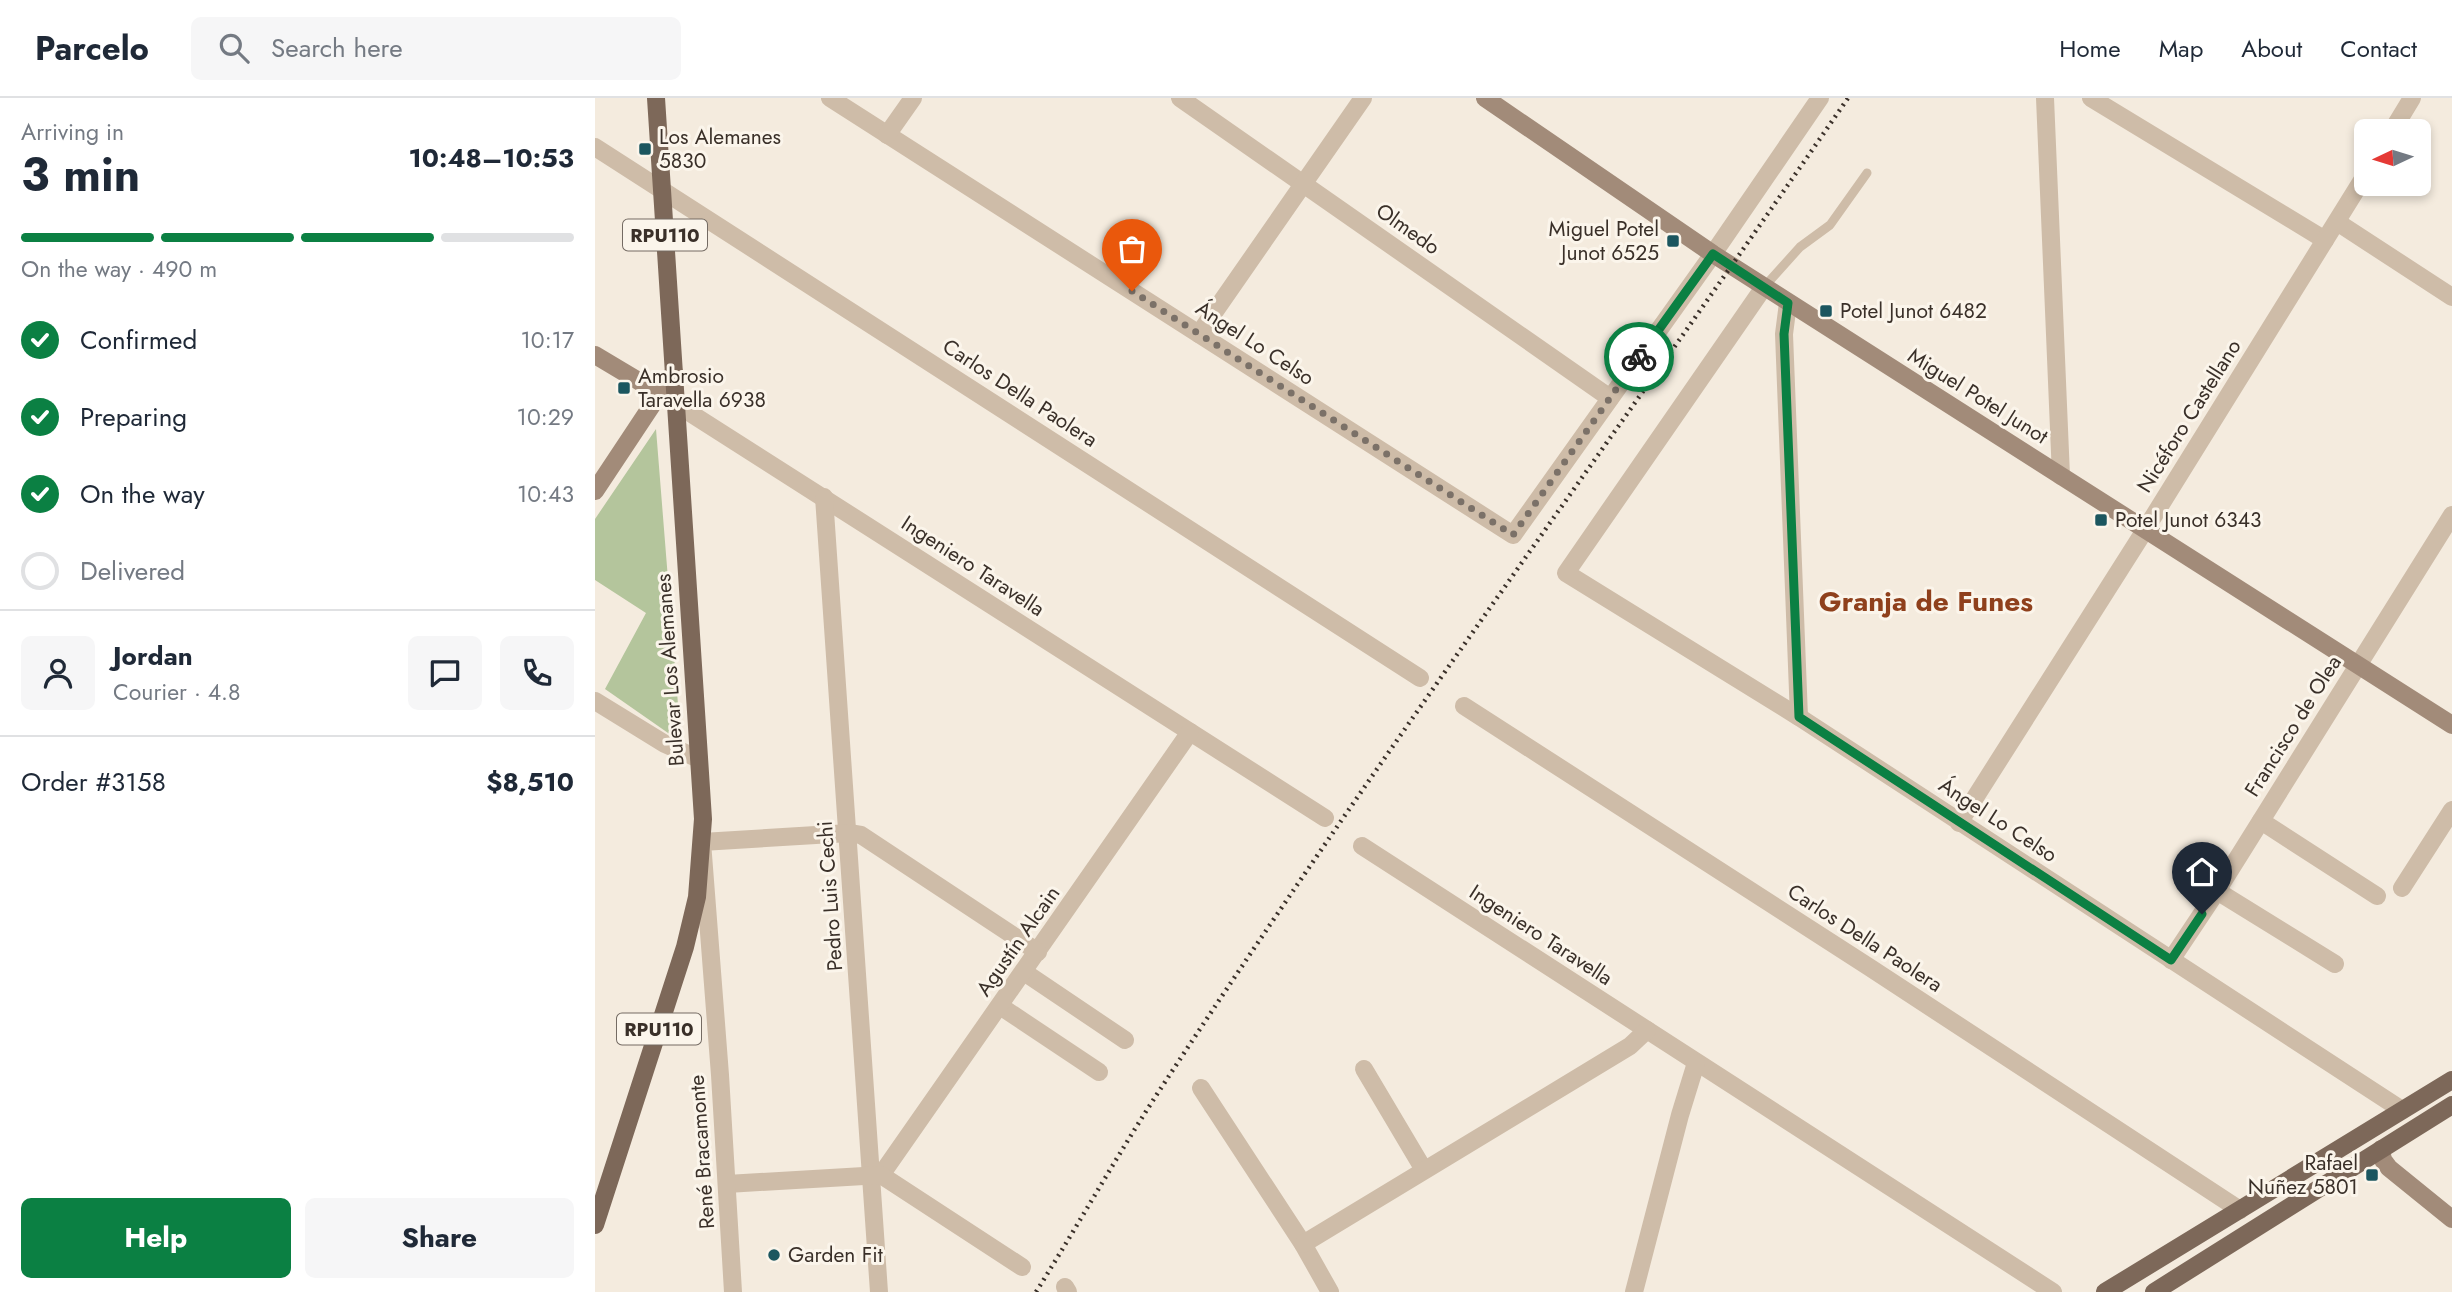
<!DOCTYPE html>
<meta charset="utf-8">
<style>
body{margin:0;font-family:Jost,sans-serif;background:#f6f6f7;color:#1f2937;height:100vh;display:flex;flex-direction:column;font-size:26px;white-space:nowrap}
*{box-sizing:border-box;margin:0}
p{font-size:23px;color:#747a83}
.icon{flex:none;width:38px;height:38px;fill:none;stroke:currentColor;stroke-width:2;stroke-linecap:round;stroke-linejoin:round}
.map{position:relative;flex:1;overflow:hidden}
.panel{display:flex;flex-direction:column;background:#fff;width:595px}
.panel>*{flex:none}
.needle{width:46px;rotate:266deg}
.buttons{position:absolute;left:1759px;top:21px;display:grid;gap:14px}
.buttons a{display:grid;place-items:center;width:77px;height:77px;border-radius:10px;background:#fff;box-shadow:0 4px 10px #0003;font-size:35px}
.pin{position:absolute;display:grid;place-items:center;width:60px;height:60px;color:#fff;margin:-72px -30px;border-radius:50% 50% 50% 0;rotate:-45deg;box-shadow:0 0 7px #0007}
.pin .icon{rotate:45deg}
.courier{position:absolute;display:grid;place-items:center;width:70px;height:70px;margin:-35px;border:5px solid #0b8043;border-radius:50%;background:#fff;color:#222;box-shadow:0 2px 9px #0007}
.headline em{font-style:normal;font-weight:700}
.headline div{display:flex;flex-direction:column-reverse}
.headline{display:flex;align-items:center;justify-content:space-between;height:119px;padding:0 21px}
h1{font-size:46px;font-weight:700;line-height:52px}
.bar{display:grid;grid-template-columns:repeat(4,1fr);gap:10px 7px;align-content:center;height:84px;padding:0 21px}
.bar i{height:9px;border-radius:5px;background:#e0e1e3}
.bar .current{background:#0b8043}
.bar p{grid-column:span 4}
.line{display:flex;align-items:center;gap:18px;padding:0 21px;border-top:2px solid #e0e1e3}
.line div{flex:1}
.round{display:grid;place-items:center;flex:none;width:74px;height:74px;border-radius:10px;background:#f6f6f7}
ol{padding:0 21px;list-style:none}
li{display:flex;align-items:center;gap:21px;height:77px}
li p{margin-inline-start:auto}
li .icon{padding:7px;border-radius:50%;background:#0b8043;color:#fff;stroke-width:4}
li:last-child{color:#747a83}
li i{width:38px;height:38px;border:4px solid #e0e1e3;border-radius:50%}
.button{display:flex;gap:14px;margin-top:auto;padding:14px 21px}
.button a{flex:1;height:80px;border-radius:10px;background:#0b8043;color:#fff;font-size:28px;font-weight:700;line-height:80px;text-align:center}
.button a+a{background:#f6f6f7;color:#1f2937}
header{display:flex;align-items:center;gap:42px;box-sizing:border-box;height:98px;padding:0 35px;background:#fff;border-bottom:2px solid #e0e1e3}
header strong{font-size:33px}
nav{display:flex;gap:38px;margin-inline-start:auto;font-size:24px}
.search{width:490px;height:63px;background:#f6f6f7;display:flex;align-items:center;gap:18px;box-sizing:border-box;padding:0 24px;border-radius:10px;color:#747a83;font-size:26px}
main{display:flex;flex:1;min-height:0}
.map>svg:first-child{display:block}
.green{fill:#b4c59c}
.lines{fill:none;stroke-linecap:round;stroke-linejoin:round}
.service{stroke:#cebca8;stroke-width:9}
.minor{stroke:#cebca8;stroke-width:18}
.secondary{stroke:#a28b79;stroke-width:18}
.primary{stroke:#7d6859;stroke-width:18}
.rail{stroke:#3a3029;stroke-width:4.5;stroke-dasharray:2 5;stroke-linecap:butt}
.done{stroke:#7b7168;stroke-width:7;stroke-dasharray:0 12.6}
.route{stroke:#0b8043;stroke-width:9}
.poi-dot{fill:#1b565f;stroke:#fbf5eb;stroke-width:2.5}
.labels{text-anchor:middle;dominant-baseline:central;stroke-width:6;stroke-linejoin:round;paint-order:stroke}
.shield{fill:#fbf5eb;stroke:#746b63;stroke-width:2}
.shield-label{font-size:19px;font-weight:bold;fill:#3a3029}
.poi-label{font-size:21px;fill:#3a3029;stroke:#fbf5eb;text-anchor:start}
.street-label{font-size:21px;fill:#3a3029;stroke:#fbf5eb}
.district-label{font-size:28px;font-weight:bold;fill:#8f401c;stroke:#fbf5eb}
</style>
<header>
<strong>Parcelo</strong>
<div class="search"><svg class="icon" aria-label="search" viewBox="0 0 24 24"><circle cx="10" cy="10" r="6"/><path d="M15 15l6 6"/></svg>Search here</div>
<nav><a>Home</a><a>Map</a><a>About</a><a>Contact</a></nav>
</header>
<main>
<section class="panel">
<div class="headline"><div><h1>3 min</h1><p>Arriving in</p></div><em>10:48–10:53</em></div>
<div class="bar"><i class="current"></i><i class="current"></i><i class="current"></i><i></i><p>On the way · 490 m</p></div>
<ol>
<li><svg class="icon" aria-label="check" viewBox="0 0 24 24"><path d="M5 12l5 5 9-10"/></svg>Confirmed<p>10:17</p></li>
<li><svg class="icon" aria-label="check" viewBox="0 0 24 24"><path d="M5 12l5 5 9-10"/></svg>Preparing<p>10:29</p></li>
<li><svg class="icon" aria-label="check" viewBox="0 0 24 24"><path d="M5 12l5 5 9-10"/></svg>On the way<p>10:43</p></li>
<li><i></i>Delivered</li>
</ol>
<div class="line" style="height:126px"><a class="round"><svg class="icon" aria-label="person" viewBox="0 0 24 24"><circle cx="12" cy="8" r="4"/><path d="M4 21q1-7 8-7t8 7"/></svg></a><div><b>Jordan</b><p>Courier · 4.8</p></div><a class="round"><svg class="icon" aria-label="chat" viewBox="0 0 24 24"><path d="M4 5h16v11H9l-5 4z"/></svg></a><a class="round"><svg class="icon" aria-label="phone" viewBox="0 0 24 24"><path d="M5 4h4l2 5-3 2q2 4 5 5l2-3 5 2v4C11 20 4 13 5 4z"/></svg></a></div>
<div class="line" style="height:91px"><div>Order #3158</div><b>$8,510</b></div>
<div class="button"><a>Help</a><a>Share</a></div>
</section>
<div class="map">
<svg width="1857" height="1194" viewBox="0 0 1857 1194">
<rect width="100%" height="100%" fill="#f4ebde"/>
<!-- green -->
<polygon class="green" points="61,331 86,644 10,591 51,515 0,482 0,421"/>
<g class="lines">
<!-- service -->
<polyline class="service" points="1169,189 1205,149 1235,127 1272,75"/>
<!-- minor -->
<g class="minor">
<polyline points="235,0 918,437 1118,156 1225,0"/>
<polyline points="585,0 1015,300"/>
<polyline points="1450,0 1466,378"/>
<polyline points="1496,0 1730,142"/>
<polyline points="1797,33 1817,0"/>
<polyline points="292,37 318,0"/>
<polyline points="0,49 825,580"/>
<polyline points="1742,124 1857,199"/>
<polyline points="1169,189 971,475 1204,619 1807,1012"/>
<polyline points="1193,205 1189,236 1204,619"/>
<polyline points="604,236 768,0"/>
<polyline points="81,306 730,720"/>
<polyline points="229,399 284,1194"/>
<polyline points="0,603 70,646 104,661"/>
<polyline points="869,608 1274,869 1645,1112"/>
<polyline points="1666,723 1782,798"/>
<polyline points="1364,725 1550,432 1771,76"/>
<polyline points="767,748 1458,1194"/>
<polyline points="1807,790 1857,712"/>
<polyline points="1622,793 1740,866"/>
<polyline points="1576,862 1622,793 1857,417"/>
<polyline points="429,874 530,942"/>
<polyline points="405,908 504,974"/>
<polyline points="769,971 829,1072"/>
<polyline points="606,990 708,1146 735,1194"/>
<polyline points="286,1077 595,634"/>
<polyline points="132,1086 286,1077 427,1169"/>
<polyline points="708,1146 1035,948 1052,932"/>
<polyline points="470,1189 473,1194"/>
<polyline points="138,1194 125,977 107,744 254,735 266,737 443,854"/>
<polyline points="1039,1194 1085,1017 1101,965"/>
</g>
<!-- secondary -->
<g class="secondary">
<polyline points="890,0 1118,156 1857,627"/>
<polyline points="0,257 72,300"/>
<polyline points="0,393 79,274"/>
<polyline points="1786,1051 1788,1062 1794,1070 1857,1121"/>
</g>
<!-- primary -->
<g class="primary">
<polyline points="0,1127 90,849 102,799 108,721 61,0"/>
<polyline points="1510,1194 1857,982"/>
<polyline points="1559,1194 1857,1007"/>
</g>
<!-- rail -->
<path class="rail" d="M441 1194C485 1124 525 1052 570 984 789 650 1027 329 1253 0"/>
</g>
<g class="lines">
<!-- done -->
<polyline class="done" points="537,193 918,437 1044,259"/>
<!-- route -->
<polyline class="route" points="1044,259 1118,156 1193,205 1189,236 1204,619 1576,862 1607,816"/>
</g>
<!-- markers -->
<g class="poi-dot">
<rect x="43" y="44" width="14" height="14" rx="3.5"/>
<rect x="1071" y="136" width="14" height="14" rx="3.5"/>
<rect x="1224" y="206" width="14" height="14" rx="3.5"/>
<rect x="22" y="283" width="14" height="14" rx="3.5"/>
<rect x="1499" y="415" width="14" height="14" rx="3.5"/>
<rect x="1770" y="1070" width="14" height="14" rx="3.5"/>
<circle cx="179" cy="1157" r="7"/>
</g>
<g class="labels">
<!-- shield labels -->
<g class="shield">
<rect x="28" y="121.5" width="84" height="31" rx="5"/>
<rect x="22" y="915.5" width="84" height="31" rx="5"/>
</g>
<g class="shield-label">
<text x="70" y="137">RPU110</text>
<text x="64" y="931">RPU110</text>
</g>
<!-- poi labels -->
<g class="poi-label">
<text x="64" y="39">Los Alemanes<tspan x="64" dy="24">5830</tspan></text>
<text x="1064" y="131" text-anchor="end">Miguel Potel<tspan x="1064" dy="24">Junot 6525</tspan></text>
<text x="1245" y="213">Potel Junot 6482</text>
<text x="43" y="278">Ambrosio<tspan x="43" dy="24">Taravella 6938</tspan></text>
<text x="1520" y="422">Potel Junot 6343</text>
<text x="1763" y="1065" text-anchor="end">Rafael<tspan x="1763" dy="24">Nuñez 5801</tspan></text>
<text x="193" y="1157">Garden Fit</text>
</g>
<!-- street labels -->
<g class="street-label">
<text transform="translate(813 131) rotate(35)">Olmedo</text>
<text transform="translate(660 245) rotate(33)">Ángel Lo Celso</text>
<text transform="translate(425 295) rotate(33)">Carlos Della Paolera</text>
<text transform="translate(1383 298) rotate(32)">Miguel Potel Junot</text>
<text transform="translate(1594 318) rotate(-58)">Nicéforo Castellano</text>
<text transform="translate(378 468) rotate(33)">Ingeniero Taravella</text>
<text transform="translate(75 572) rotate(-94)">Bulevar Los Alemanes</text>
<text transform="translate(1698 628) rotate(-58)">Francisco de Olea</text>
<text transform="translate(1403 722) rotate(33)">Ángel Lo Celso</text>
<text transform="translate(235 798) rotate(-94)">Pedro Luis Cechi</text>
<text transform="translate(946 837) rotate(33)">Ingeniero Taravella</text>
<text transform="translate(1270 840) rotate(33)">Carlos Della Paolera</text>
<text transform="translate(423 843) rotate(-55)">Agustín Alcain</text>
<text transform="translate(107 1054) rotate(-94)">René Bracamonte</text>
</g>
<!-- district labels -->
<g class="district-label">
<text x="1331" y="503">Granja de Funes</text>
</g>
</g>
</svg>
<div class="buttons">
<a><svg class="needle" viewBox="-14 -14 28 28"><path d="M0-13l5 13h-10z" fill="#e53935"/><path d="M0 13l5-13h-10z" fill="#747a83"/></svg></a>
</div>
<div class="pin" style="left:537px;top:193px;background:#ea580c"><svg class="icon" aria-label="bag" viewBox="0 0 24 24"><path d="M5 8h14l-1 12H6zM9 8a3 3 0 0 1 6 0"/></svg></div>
<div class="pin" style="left:1607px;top:816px;background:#1f2937"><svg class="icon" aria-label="home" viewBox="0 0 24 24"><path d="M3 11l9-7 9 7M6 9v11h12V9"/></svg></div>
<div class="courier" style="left:1044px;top:259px"><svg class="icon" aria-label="bike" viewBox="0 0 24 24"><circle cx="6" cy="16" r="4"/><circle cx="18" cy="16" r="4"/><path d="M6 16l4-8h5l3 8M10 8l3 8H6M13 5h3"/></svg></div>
</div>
</main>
